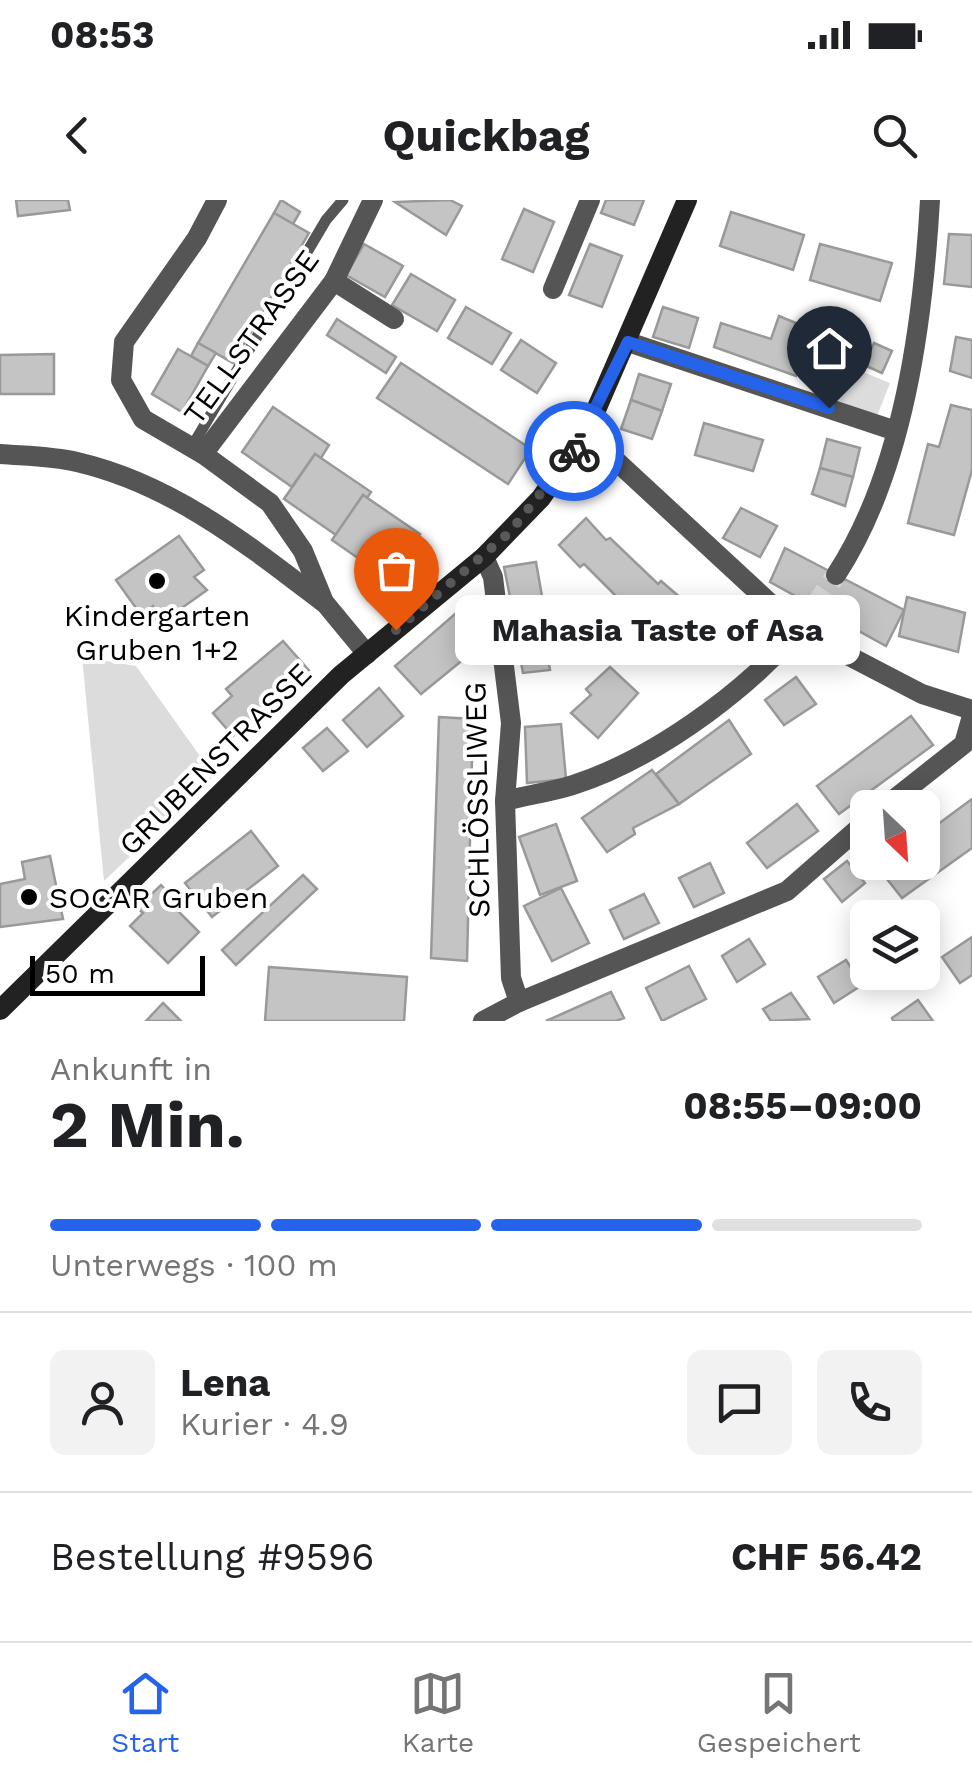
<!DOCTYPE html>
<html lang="de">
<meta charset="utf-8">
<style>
body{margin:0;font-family:"Work Sans",sans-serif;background:#f2f2f2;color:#202124;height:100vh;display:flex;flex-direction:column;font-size:38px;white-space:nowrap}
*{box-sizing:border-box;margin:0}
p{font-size:32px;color:#757577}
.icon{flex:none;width:55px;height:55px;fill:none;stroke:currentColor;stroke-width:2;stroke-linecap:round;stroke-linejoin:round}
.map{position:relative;height:821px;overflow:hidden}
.details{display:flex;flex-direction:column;background:#fff;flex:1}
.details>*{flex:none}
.needle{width:65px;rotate:155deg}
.fabs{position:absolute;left:850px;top:590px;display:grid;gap:20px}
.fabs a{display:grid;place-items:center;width:90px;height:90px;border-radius:15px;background:#fff;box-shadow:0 5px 25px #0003;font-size:50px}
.scale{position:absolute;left:30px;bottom:25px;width:175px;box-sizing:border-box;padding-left:10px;border:5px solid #000;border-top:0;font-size:28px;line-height:35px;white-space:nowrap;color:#000;-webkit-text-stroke:8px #fff;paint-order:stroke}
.pin{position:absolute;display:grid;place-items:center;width:85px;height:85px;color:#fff;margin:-102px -42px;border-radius:50% 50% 50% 0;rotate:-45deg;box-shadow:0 0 10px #0007}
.pin .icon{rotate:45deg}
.courier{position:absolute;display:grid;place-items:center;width:100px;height:100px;margin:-50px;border:8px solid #2563eb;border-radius:50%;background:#fff;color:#222;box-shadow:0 2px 12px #0007}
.bubble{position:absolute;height:70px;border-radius:15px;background:#fff;box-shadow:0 5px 25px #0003;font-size:32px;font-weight:700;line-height:70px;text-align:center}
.headline em{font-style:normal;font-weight:700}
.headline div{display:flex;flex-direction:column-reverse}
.headline{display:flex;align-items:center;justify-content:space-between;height:170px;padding:0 50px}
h1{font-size:65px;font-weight:700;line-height:75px}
.bar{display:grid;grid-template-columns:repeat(4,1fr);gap:15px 10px;align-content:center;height:120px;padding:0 50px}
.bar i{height:12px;border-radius:8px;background:#e0e0e0}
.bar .current{background:#2563eb}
.bar p{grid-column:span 4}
.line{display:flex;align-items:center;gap:25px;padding:0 50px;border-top:2px solid #e0e0e0}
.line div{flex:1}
.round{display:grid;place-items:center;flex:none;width:105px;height:105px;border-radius:15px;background:#f2f2f2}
.status{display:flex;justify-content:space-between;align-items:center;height:70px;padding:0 50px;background:#fff;direction:ltr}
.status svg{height:28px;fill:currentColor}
header{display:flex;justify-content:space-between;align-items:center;height:130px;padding:0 50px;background:#fff;font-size:45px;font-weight:700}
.tabs{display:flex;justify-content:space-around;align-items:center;height:140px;border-top:2px solid #e0e0e0;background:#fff;font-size:28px;color:#757577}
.tabs a{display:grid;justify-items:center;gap:5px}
.tabs .current{color:#2563eb}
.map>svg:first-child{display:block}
.green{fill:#dcdcdc}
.building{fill:#c4c4c4;stroke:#999;stroke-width:2.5}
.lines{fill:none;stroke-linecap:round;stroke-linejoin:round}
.street-tunnel{stroke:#d9d9d9;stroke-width:20;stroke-dasharray:20 10;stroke-linecap:butt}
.lane{stroke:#555;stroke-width:11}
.street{stroke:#555;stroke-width:20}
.secondary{stroke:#222;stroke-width:20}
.done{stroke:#595959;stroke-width:10;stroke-dasharray:0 18}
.route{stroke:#2563eb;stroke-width:12}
.poi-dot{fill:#000;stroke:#fff;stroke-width:4}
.labels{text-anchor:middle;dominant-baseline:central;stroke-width:8;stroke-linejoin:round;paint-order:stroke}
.street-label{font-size:30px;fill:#000;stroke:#fff}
.poi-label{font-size:30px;fill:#000;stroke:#fff}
</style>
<div class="status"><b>08:53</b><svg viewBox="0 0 49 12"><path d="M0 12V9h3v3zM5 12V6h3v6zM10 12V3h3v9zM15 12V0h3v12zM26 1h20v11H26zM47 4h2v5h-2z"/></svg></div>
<header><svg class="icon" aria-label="back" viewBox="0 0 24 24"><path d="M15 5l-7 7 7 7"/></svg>Quickbag<svg class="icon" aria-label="search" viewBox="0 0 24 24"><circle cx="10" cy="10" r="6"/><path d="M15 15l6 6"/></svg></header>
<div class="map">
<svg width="972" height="821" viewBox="0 0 972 821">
<rect width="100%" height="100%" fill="#fff"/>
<!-- green -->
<g class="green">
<polygon points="837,130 869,142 858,170 890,183 877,216 813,191"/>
<polygon points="82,457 136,466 214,576 104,681"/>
</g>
<!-- building -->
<g class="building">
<polygon points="16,0 68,0 70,10 18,16"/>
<polygon points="281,0 300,12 293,24 274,13"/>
<polygon points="450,0 462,6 446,35 395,2"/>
<polygon points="606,0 644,0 634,25 601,13"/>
<polygon points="524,9 554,22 533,72 502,59"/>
<polygon points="731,12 804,35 793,70 720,46"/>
<polygon points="274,13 309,33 233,163 198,143"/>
<polygon points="949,34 972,35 972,87 944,84"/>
<polygon points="364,44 403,66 385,97 346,75"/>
<polygon points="590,44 622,56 602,107 569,95"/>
<polygon points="820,44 892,63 880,101 810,80"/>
<polygon points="411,74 455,100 437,131 392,105"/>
<polygon points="466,107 511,133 492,164 448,138"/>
<polygon points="663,107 698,118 689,148 653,137"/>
<polygon points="779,116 815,131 796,176 714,147 721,123 771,139"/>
<polygon points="337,119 396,157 386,173 327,135"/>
<polygon points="956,137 972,140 972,178 950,171"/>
<polygon points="521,140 556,163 537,193 501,170"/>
<polygon points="198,143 216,153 208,166 191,156"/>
<polygon points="874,143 892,151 882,173 864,165"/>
<polygon points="178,149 208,166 182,212 152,194"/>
<polygon points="54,154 54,194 0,194 0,155"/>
<polygon points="401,163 531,249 508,284 377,198"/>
<polygon points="639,174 671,184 662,211 631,200"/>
<polygon points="631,200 662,211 652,239 621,229"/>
<polygon points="951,205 972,210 972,270 954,335 908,323 928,244 939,247"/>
<polygon points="273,207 329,245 321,258 315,254 292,287 242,252"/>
<polygon points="704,223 763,240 753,271 695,255"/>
<polygon points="827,239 860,248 853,277 820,268"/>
<polygon points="315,254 371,292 367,298 363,295 336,335 284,299"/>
<polygon points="820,268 853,277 845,306 812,294"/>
<polygon points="363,295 420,334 388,379 332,340"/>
<polygon points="741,308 777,326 760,357 723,338"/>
<polygon points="586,318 606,340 610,338 658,384 661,381 724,435 695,462 631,402 626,406 584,364 580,367 559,345"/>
<polygon points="179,336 204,370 194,377 207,390 158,425 153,406 141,415 116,380"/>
<polygon points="785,348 904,410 886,446 770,382"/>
<polygon points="536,362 543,402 512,407 504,367"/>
<polygon points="907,397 965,413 958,452 899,436"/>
<polygon points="455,414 481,445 421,494 395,466"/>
<polygon points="542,422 550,470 523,473 514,426"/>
<polygon points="283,441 312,474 254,524 251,520 233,536 213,513 232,496 226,489"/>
<polygon points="610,467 638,493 598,538 571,513 591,495 586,489"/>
<polygon points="796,477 816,504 784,525 765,500"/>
<polygon points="379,488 403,516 367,547 343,520"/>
<polygon points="911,516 933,545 839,614 817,586"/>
<polygon points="439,517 473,519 467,761 431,758"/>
<polygon points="729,520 751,554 679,604 656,574"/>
<polygon points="561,524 566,579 527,583 525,527"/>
<polygon points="327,528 348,551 323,571 303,548"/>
<polygon points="652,570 679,604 633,628 635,634 607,652 582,618"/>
<polygon points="972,599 972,648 902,698 879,669 888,662 922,662 922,636"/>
<polygon points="797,604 818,631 767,668 747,643"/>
<polygon points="556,624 577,681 540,695 519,637"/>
<polygon points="251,631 278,666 212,717 185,683"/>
<polygon points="50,656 63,719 0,727 0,684 25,679 22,662"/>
<polygon points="847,661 865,683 842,702 824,679"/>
<polygon points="710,663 724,693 694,707 679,678"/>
<polygon points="303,675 317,689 236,765 222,750"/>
<polygon points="161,685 173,698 169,702 199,732 168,763 130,726 143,713 137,708"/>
<polygon points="561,688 589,743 552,761 524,706"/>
<polygon points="644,694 659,723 624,739 610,710"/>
<polygon points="972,737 972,775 960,783 942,757"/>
<polygon points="749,739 765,764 737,782 722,756"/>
<polygon points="846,760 862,785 834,803 818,777"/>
<polygon points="689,766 706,799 662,821 646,788"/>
<polygon points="269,767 407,777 404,821 265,821"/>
<polygon points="611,792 624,818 616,821 546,821"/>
<polygon points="791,793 809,819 771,821 763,809"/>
<polygon points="918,800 933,821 893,821 892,818"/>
<polygon points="163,803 181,821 146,821"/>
</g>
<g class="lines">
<!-- street-tunnel -->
<polyline class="street-tunnel" points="814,407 836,375"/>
<!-- lane -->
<polyline class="lane" points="194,252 194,243 326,20 343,0"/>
<!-- street -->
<g class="street">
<polyline points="217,0 197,38 124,142 121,180 143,219 203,254 270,303 303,351 324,402 367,454"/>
<polyline points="334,81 394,119"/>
<polyline points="553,89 590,0"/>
<polyline points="628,142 896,231"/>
<polyline points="586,233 799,430 922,494 972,510"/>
<path d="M0 254C25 256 52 256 77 262 172 284 247 344 323 402"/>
<polyline points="203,254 334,81 373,0"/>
<path d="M836 375C904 271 923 122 930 0"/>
<path d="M505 601C528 595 551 592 573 585 657 558 767 479 814 407"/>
<polyline points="883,608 964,544 972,516"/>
<polyline points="519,802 787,691 868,620"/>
<polyline points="483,821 519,802 511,778 505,601 511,523 493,377 484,357"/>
</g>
<!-- secondary -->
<polyline class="secondary" points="0,810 341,475 484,357 541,298 586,233 687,0"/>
</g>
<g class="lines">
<!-- done -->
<polyline class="done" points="396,430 510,332 574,251"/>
<!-- route -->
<polyline class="route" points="574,251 628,142 829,208"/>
</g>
<!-- markers -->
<g class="poi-dot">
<circle cx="157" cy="381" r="10"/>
<circle cx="29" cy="697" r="10"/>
</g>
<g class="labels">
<!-- street labels -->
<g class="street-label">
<text transform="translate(251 137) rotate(-54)">TELLSTRASSE</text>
<text transform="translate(215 559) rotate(-45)">GRUBENSTRASSE</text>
<text transform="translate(477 600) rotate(-91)">SCHLÖSSLIWEG</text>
</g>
<!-- poi labels -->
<g class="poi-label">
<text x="157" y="415">Kindergarten<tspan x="157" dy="34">Gruben 1+2</tspan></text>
<text x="49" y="697" text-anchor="start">SOCAR Gruben</text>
</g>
</g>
</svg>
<div class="fabs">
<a><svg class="needle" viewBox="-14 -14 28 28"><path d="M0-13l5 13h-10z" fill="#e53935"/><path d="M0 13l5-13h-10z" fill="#757577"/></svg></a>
<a><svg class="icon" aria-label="layers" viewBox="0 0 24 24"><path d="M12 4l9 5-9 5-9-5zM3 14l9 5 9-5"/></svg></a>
</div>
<div class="scale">50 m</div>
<div class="pin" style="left:396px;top:430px;background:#ea580c"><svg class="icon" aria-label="bag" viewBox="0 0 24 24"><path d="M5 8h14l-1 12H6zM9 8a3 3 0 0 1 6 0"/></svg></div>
<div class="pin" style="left:829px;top:208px;background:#1f2937"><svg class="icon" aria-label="home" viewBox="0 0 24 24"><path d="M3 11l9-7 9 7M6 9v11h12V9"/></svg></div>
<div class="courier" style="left:574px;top:251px"><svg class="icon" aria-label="bike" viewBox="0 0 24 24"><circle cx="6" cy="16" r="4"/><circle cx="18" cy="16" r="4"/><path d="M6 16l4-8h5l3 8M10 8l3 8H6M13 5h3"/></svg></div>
<div class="bubble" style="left:455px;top:395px;width:405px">Mahasia Taste of Asa</div>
</div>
<section class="details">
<div class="headline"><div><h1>2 Min.</h1><p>Ankunft in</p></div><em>08:55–09:00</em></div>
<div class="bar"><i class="current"></i><i class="current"></i><i class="current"></i><i></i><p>Unterwegs · 100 m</p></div>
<div class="line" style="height:180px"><a class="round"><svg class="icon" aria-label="person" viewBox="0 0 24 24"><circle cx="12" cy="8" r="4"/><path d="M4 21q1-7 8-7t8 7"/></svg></a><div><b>Lena</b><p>Kurier · 4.9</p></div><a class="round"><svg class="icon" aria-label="chat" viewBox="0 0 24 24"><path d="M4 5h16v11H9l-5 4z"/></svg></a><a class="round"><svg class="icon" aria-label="phone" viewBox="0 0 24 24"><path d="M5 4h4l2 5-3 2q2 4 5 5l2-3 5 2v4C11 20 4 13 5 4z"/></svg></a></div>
<div class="line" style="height:130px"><div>Bestellung #9596</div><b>CHF 56.42</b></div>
</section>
<nav class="tabs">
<a class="current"><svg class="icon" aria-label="home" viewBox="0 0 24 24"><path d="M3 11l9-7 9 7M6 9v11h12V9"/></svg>Start</a>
<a><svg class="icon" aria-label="map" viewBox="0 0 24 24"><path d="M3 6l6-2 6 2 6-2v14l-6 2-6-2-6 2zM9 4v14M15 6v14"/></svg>Karte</a>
<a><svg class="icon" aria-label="saved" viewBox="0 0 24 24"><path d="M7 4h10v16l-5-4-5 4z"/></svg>Gespeichert</a>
</nav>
